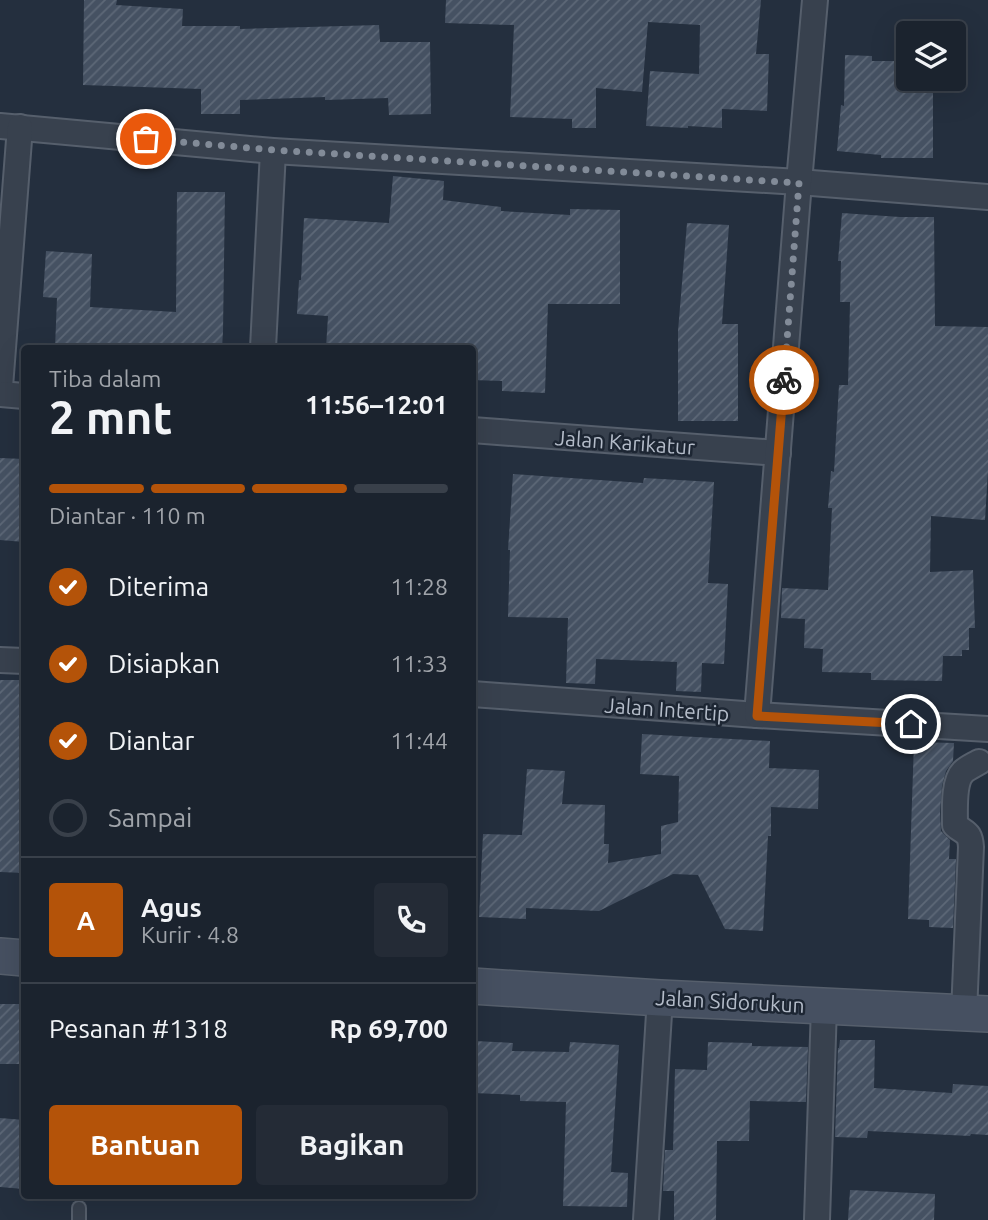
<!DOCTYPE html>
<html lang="id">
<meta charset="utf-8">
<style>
body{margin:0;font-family:Ubuntu,sans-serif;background:#242b36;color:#f1f3f6;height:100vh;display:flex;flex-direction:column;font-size:26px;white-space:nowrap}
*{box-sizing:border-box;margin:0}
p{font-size:23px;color:#a0a4aa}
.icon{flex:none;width:38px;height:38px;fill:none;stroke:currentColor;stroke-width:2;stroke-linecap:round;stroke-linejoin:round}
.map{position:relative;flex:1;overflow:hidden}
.drawer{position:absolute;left:21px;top:345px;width:455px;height:854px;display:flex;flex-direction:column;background:#1b232e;border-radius:7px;box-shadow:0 7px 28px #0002,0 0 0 2px #39404a}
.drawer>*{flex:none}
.buttons{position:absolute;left:896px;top:21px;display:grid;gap:14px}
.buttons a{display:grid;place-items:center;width:70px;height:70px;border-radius:7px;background:#1b232e;box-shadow:0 7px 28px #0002,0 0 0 2px #39404a;font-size:35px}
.pin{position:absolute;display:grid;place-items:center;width:60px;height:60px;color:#fff;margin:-30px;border:4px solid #fff;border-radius:50%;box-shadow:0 2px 7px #0007}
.courier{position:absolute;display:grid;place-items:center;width:70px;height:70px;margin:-35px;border:5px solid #b45309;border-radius:50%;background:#fff;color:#222;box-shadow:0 2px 9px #0007}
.head em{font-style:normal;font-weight:600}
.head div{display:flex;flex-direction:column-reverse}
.head{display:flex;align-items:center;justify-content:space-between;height:119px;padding:0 28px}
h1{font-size:46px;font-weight:600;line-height:52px}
.bar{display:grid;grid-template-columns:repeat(4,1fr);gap:10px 7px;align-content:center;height:84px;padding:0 28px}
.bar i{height:9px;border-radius:5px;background:#39404a}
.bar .on{background:#b45309}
.bar p{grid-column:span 4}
.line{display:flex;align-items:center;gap:18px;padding:0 28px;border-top:2px solid #39404a}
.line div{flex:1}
.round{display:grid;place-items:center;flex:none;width:74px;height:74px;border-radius:7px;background:#242b36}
ol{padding:0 28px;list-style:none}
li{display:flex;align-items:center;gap:21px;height:77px}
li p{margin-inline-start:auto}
li .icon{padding:7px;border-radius:50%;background:#b45309;color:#fff;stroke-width:4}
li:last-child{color:#a0a4aa}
li i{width:38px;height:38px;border:4px solid #39404a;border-radius:50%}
.cta{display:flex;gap:14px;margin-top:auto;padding:14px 28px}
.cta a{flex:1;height:80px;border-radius:7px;background:#b45309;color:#fff;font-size:28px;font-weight:600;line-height:80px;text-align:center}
.cta a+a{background:#242b36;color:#f1f3f6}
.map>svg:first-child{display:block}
.building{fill:url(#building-hatch)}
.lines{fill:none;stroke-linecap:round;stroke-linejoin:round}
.lane-casing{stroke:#565f6c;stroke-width:16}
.street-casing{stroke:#565f6c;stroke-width:28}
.secondary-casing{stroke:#565f6c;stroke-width:38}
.lane{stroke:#38414e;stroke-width:12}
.street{stroke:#38414e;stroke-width:24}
.secondary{stroke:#465061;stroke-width:35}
.done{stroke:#828b98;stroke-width:7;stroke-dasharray:0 12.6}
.route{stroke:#b45309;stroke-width:9}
.labels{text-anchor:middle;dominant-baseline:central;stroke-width:5;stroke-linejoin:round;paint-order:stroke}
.street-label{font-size:21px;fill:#b4bcc9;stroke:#1d2633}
</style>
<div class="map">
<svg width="988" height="1220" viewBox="0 0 988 1220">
<defs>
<pattern id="building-hatch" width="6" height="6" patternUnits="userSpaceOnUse" patternTransform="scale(1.75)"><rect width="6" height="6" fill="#455162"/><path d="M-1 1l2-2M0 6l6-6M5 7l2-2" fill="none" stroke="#5d6877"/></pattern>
</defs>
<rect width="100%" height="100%" fill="#242f3e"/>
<!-- building -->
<g class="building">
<polygon points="84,0 117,0 116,5 183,9 182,26 240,26 240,29 379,25 380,42 430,42 431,114 389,115 388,98 325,100 325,97 240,100 240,114 201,114 201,89 83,85"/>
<polygon points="446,0 761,0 756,54 769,54 767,111 722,109 722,128 688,126 688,128 646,126 650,71 699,74 700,25 648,22 642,92 596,88 596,128 572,128 572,119 510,117 514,25 445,23"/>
<polygon points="845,55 872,56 872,61 908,61 908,79 933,79 933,158 881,158 881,155 837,151 841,105 844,106"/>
<polygon points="393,176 444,181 443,200 501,207 501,211 570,215 570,209 620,210 620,304 548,304 545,393 502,391 502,381 472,380 472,348 326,348 328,316 297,314 299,280 301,280 304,218 389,223"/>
<polygon points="177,192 225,192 223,332 222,348 55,348 57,298 43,297 46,251 92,254 90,307 176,312"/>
<polygon points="842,213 900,217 934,217 935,326 988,327 988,471 985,520 931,516 930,572 973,570 975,628 969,628 969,650 962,650 962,656 943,656 942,681 871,680 871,673 822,672 823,649 804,648 805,619 781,618 782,588 828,590 832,508 828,508 831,471 834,472 839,385 848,385 850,302 840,302 841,261 838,261"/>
<polygon points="687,223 729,225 722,324 738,324 738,421 678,421 678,331"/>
<polygon points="0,458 24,459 24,542 0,540"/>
<polygon points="513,474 643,483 644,478 714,482 708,583 728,584 724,664 702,663 701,692 676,691 677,662 596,659 595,684 566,683 568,618 508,617 510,550 508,550"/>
<polygon points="0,680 24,680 23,795 24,795 24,873 0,872"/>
<polygon points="642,734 770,741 769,768 819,770 818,809 771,807 771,836 768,836 763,931 725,929 698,875 673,874 599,911 526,908 526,919 479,917 483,834 522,835 527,769 565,771 562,804 605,805 604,844 609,844 608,863 661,854 661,826 678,822 679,776 640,774"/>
<polygon points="914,742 954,743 953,761 946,771 942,786 940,812 941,831 950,840 949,859 956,859 953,928 929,927 929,920 908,919"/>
<rect x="0" y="1004" width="24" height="60"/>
<polygon points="840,1040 875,1040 874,1088 952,1093 953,1084 988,1086 988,1135 971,1134 970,1136 868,1131 867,1138 835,1137 838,1048 839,1048"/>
<polygon points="475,1041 513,1043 512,1051 569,1052 570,1042 619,1045 611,1172 628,1173 627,1207 563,1206 566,1102 520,1101 520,1095 473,1093"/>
<polygon points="708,1042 752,1043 752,1046 808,1047 806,1102 750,1101 749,1141 717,1141 716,1220 674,1220 674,1191 663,1191 665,1150 673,1150 675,1069 707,1070"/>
<polygon points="0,1118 24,1120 24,1189 0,1187"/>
<polygon points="850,1190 935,1194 934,1220 848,1220"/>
</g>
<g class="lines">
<defs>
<polyline id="lane" points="79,1220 79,1208"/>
<g id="street">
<polyline points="0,126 273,151 799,182 988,197"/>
<polyline points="263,348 273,151"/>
<polyline points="0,387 20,127"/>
<polyline points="0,394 24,396"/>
<polyline points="472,430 778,453"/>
<polyline points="0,660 24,661"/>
<polyline points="472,694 757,715 988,729"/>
<polyline points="757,715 799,182 815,0"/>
<path d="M964 1013 971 847C970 831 965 834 955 825 955 811 953 782 963 772 967 768 974 765 979 762"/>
<polyline points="646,1220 660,998"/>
<polyline points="817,1220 824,1006"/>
</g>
<g id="secondary">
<polyline points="0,956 24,958"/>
<polyline points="472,986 660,998 988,1014"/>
</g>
</defs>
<!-- lane casing -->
<use href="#lane" class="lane-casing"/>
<!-- street casing -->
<use href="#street" class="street-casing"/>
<!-- secondary casing -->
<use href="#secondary" class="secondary-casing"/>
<!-- lane -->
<use href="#lane" class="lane"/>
<!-- street -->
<use href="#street" class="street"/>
<!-- secondary -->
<use href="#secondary" class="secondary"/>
</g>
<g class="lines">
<!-- done -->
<polyline class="done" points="146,139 273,150 799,183 784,380"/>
<!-- route -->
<polyline class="route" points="784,380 757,716 911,724"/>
</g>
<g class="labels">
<!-- street labels -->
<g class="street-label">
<text transform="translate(625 442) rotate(4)">Jalan Karikatur</text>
<text transform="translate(667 709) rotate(4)">Jalan Intertip</text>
<text transform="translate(730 1001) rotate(3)">Jalan Sidorukun</text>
</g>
</g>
</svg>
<div class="buttons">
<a><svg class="icon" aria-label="layers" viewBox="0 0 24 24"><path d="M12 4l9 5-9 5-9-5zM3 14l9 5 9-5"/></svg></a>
</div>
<div class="pin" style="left:146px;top:139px;background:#ea580c"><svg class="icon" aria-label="bag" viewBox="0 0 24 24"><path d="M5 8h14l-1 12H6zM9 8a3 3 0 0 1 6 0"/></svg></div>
<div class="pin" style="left:911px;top:724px;background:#1f2937"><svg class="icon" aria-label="home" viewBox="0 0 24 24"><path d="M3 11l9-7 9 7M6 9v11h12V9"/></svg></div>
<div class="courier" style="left:784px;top:380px"><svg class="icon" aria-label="bike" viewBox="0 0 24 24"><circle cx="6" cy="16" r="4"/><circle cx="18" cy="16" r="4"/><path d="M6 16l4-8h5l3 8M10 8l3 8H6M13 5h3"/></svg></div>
<section class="drawer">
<div class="head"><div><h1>2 mnt</h1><p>Tiba dalam</p></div><em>11:56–12:01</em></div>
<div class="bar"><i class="on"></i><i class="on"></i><i class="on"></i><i></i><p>Diantar · 110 m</p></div>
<ol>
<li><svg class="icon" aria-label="check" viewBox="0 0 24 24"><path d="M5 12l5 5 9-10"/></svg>Diterima<p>11:28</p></li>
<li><svg class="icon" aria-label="check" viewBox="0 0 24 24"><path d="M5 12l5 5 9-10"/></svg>Disiapkan<p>11:33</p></li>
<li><svg class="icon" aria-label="check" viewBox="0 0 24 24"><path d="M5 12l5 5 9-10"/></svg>Diantar<p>11:44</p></li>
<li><i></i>Sampai</li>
</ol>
<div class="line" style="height:126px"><b class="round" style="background:#b45309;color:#fff">A</b><div><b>Agus</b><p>Kurir · 4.8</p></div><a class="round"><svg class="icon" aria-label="phone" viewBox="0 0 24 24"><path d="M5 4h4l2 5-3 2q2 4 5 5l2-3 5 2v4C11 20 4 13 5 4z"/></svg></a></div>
<div class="line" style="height:91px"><div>Pesanan #1318</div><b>Rp 69,700</b></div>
<div class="cta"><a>Bantuan</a><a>Bagikan</a></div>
</section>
</div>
